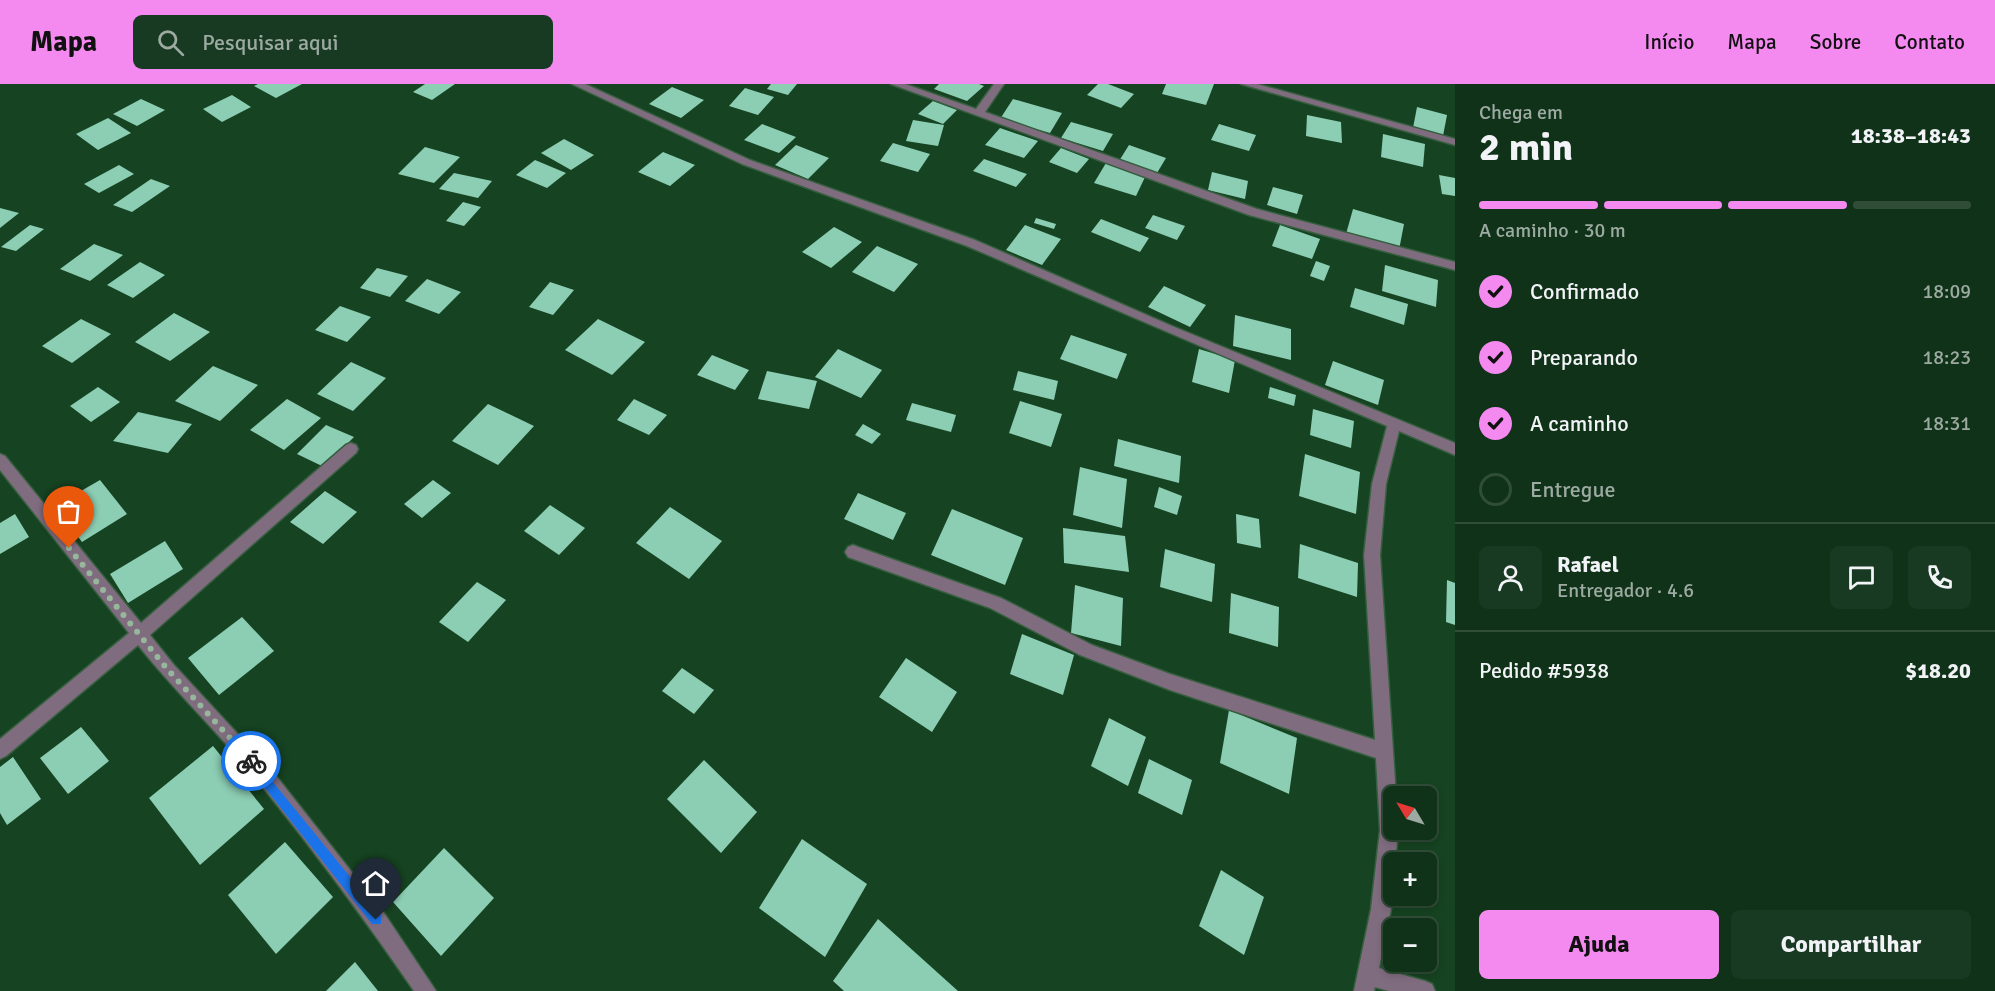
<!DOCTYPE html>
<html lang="pt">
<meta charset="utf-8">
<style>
body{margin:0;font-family:Signika,sans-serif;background:#193a22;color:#f1f3f6;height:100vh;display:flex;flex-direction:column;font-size:22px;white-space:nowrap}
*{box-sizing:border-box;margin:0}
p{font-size:20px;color:#9caaa2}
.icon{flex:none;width:33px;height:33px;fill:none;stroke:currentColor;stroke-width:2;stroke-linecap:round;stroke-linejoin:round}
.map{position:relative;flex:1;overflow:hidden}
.sheet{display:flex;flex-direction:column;background:#103219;width:540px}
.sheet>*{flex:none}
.needle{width:39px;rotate:308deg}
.controls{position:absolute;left:1383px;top:702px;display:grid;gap:12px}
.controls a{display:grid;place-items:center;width:54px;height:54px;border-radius:9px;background:#103219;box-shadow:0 3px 9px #0003,0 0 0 2px #304d38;font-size:30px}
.pin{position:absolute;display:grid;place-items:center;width:51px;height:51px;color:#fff;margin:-62px -26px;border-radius:50% 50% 50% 0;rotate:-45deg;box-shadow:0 0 6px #0007}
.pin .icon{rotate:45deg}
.courier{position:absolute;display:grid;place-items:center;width:60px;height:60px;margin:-30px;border:4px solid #1a73e8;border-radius:50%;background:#fff;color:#222;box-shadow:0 2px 8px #0007}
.head em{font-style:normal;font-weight:700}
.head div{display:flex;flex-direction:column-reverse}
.head{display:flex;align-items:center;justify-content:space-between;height:102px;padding:0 24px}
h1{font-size:39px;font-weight:700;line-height:45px}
.bar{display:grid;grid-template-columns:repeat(4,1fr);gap:9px 6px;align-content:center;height:72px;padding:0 24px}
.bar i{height:8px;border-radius:4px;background:#304d38}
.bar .active{background:#f489f0}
.bar p{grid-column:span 4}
.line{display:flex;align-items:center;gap:15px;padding:0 24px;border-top:2px solid #304d38}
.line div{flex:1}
.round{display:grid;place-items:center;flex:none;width:63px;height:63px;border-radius:9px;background:#193a22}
ol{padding:0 24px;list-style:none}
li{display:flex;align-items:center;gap:18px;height:66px}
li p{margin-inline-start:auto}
li .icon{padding:6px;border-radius:50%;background:#f489f0;color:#111;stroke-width:4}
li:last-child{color:#9caaa2}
li i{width:33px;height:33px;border:3px solid #304d38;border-radius:50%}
.cta{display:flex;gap:12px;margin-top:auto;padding:12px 24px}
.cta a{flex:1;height:69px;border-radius:9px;background:#f489f0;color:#111;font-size:24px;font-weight:700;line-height:69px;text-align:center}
.cta a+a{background:#193a22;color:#f1f3f6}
header{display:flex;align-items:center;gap:36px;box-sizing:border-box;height:84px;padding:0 30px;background:#f489f0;color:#111}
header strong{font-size:28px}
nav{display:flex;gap:33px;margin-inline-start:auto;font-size:21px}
.search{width:420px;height:54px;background:#193a22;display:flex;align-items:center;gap:15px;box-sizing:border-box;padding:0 21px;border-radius:9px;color:#9caaa2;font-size:22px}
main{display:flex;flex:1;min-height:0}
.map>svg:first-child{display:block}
.building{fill:#8cceb4}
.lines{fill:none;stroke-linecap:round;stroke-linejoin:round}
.street-casing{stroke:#365f3f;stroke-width:3}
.street{fill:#806c7f;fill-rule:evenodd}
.route{fill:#1a73e8}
.done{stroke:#97b79c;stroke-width:6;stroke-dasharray:0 10.8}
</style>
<header>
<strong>Mapa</strong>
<div class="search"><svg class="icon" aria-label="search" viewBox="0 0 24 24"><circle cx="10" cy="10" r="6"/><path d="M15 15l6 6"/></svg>Pesquisar aqui</div>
<nav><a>Início</a><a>Mapa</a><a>Sobre</a><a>Contato</a></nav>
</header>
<main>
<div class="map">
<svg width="1455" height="907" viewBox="0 0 1455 907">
<rect width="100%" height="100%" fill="#164321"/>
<!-- building -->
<g class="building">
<polygon points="258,0 302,0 276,14 254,2"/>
<polygon points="425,0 455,0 432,16 413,8"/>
<polygon points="771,0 797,0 788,11 767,5"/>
<polygon points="939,0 979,0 984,2 967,17 934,5"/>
<polygon points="1098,0 1108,0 1134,10 1121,24 1087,11"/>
<polygon points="1166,0 1214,0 1206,21 1162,10"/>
<polygon points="672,3 704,16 681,34 649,20"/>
<polygon points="745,4 774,13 758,31 729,22"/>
<polygon points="232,11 251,23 222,38 203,25"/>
<polygon points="141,15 165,26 137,42 113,30"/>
<polygon points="1013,15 1062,29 1050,49 1000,35"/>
<polygon points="933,17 957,26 943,40 918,30"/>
<polygon points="1417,23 1447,31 1443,52 1413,44"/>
<polygon points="1307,31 1341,38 1342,59 1306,52"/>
<polygon points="108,34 131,49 98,66 76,50"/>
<polygon points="913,36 944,41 938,62 906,57"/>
<polygon points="1071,38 1113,50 1103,67 1061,54"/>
<polygon points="762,40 796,53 779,69 744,56"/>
<polygon points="1219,40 1256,51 1249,67 1211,56"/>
<polygon points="1000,44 1038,57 1024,74 985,61"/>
<polygon points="1383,50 1425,60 1423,83 1381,73"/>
<polygon points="564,55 594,71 571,86 541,69"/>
<polygon points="893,59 930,70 918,88 880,77"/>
<polygon points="796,61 829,74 808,95 775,81"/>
<polygon points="1129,61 1166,74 1157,89 1119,77"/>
<polygon points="425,63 460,73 434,99 398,90"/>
<polygon points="1061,64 1089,75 1077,89 1049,78"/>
<polygon points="663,68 695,81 670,102 638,88"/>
<polygon points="984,75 1027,90 1016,103 973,87"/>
<polygon points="535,76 566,89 547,104 516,91"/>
<polygon points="1106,79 1146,91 1136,112 1094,99"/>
<polygon points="119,81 134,90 99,109 84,100"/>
<polygon points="1212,88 1248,97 1245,115 1208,106"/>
<polygon points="454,89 492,97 478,114 439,105"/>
<polygon points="1439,91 1455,94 1455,112 1442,110"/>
<polygon points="151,95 170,102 132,128 113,121"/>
<polygon points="1273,103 1303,111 1297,130 1267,121"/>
<polygon points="463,118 481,123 464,142 446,137"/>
<polygon points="0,124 19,129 0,144"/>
<polygon points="1353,125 1404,140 1399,166 1346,150"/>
<polygon points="1153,131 1185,142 1177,156 1145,144"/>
<polygon points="1036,134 1056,140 1054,145 1034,139"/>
<polygon points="1101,135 1149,154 1140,168 1091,148"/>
<polygon points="30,141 44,145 16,167 1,163"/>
<polygon points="1025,141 1061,155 1042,181 1006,166"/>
<polygon points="1280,141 1320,155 1312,175 1272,162"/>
<polygon points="834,143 862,158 831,184 802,168"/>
<polygon points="94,160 123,171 90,197 60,185"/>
<polygon points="877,162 918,180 894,208 852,188"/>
<polygon points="1316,177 1330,182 1324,197 1310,192"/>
<polygon points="140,178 165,191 133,214 107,201"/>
<polygon points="1385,181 1438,196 1436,223 1382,207"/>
<polygon points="377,184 408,192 390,213 360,204"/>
<polygon points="427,195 461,208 439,230 405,217"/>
<polygon points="550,198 574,206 553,231 529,223"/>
<polygon points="1164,202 1206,221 1190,243 1148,223"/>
<polygon points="1355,204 1408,220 1404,241 1350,223"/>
<polygon points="340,222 371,233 347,258 315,246"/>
<polygon points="174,229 210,248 170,277 135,258"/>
<polygon points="1235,231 1291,245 1291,276 1233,262"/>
<polygon points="81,235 111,250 72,279 42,262"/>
<polygon points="598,235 645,258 612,291 565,266"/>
<polygon points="1071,251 1127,270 1117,295 1060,275"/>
<polygon points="838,265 882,286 861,314 815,293"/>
<polygon points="1199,265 1235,276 1229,309 1192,298"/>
<polygon points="712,271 749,286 735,306 697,291"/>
<polygon points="1333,277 1384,296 1378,321 1325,301"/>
<polygon points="351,278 386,294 353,327 317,310"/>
<polygon points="213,282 258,301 220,337 175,317"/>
<polygon points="767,287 817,297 809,325 758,315"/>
<polygon points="1018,287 1058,297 1054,316 1013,306"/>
<polygon points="98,303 120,318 91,338 70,322"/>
<polygon points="1270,303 1296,311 1294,322 1268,314"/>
<polygon points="287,315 321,334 284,366 250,346"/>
<polygon points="634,315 667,331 649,351 617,336"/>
<polygon points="1020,317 1062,330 1051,363 1009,349"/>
<polygon points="912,319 956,331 951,348 906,336"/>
<polygon points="488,320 534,342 498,381 452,357"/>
<polygon points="1313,325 1354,337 1351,364 1310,351"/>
<polygon points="138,328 192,340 168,369 113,357"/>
<polygon points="863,340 881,350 872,360 855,351"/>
<polygon points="326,341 354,353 324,383 297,370"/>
<polygon points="1118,355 1181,372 1179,399 1114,382"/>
<polygon points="1305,370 1360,388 1356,430 1299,412"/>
<polygon points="1080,383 1127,395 1122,444 1073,431"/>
<polygon points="100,396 127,430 82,458 55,422"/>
<polygon points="433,396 451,409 422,434 404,420"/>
<polygon points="1159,403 1182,412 1177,431 1154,423"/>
<polygon points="325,407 357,428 323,460 290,438"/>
<polygon points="858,409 906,429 893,456 844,435"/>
<polygon points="550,421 585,444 559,471 524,447"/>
<polygon points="670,423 722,457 689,495 636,459"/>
<polygon points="952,425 1023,454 1005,501 931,471"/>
<polygon points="15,430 29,453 0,470 0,439"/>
<polygon points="1236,430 1259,435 1261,464 1237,459"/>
<polygon points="1063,444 1125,452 1129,488 1064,479"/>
<polygon points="165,457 183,485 128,519 110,490"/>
<polygon points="1300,460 1358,479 1357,513 1298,494"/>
<polygon points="1165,465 1215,480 1212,518 1160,503"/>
<polygon points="1447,496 1455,499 1455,541 1446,538"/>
<polygon points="477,498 506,516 468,558 439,538"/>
<polygon points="1075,501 1123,514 1121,562 1071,549"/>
<polygon points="1231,509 1279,523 1278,563 1229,549"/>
<polygon points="242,533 274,567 219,611 188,574"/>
<polygon points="1022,550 1074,571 1063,611 1010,590"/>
<polygon points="906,574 957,608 932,648 879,613"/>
<polygon points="682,584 714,606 694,630 662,607"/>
<polygon points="1229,626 1297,654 1289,710 1220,679"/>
<polygon points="1109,634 1146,653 1128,702 1091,682"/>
<polygon points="81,643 109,677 68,710 40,674"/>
<polygon points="213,662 264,725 200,781 149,714"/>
<polygon points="13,673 41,715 7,741 0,729 0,683"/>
<polygon points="1149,675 1192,696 1182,731 1138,709"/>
<polygon points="704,676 757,728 721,769 667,715"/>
<polygon points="802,755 867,800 825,873 759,824"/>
<polygon points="285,758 333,813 276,870 228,811"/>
<polygon points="444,764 494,814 441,872 393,818"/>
<polygon points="1221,786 1264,813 1244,871 1199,842"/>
<polygon points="878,835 958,907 844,907 833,897"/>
<polygon points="355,878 378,907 326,907"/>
</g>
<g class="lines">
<defs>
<g id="street">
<polygon points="572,0 585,0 750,76 975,156 1172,242 1455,359 1455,371 1399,347 1386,400 1380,471 1396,712 1394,712 1394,746 1398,746 1391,825 1379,884 1425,897 1432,900 1435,907 1389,907 1375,903 1374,907 1354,907 1371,825 1380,746 1376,674 1170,606 1080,571 990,524 848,473 845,468 848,463 853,461 858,463 1001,514 1092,561 1170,590 1375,656 1364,471 1372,400 1387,342 967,162 742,80"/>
<polygon points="891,0 905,0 976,25 994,0 1004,0 985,28 1257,125 1455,178 1455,186 1249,131"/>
<polygon points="1241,0 1257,0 1455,55 1455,61"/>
<path d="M351 359 356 361 358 365 356 369 150 551 174 581 273 688 384 829 436 907H414C366 837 315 768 262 702 223 653 177 610 138 561L6 672 0 675V655L129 549 0 386V370L5 372 141 539 346 361Z"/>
</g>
</defs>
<!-- street casing -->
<use href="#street" class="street-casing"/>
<!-- street -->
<use href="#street" class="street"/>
</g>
<!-- route -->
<polygon class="route" points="251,671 381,831 381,840 372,840 247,681 246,677"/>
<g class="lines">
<!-- done -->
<polyline class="done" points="69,464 168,586 251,677"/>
</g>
</svg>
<div class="controls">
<a><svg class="needle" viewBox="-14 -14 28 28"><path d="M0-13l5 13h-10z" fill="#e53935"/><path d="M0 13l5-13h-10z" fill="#9caaa2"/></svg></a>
<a>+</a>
<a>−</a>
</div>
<div class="pin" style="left:69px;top:464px;background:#ea580c"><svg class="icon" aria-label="bag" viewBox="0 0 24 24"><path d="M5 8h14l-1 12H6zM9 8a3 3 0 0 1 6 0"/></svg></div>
<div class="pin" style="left:376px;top:836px;background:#1f2937"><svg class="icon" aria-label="home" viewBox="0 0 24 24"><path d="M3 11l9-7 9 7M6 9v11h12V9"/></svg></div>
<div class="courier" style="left:251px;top:677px"><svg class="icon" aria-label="bike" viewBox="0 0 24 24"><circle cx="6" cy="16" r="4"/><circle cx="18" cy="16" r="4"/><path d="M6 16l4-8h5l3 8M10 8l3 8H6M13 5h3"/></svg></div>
</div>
<section class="sheet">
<div class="head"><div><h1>2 min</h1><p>Chega em</p></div><em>18:38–18:43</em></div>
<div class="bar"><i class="active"></i><i class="active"></i><i class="active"></i><i></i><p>A caminho · 30 m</p></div>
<ol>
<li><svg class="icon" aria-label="check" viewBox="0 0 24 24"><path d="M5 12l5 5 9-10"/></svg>Confirmado<p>18:09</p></li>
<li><svg class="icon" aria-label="check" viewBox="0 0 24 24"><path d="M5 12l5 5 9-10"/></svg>Preparando<p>18:23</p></li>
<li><svg class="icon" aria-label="check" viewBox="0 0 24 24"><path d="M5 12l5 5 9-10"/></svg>A caminho<p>18:31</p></li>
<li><i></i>Entregue</li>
</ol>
<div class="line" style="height:108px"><a class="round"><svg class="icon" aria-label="person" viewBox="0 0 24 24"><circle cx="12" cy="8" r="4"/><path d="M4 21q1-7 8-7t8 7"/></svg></a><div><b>Rafael</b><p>Entregador · 4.6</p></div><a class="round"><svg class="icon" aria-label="chat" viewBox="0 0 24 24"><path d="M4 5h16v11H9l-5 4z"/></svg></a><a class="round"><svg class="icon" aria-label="phone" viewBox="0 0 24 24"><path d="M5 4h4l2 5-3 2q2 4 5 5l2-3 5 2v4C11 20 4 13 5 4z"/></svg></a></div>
<div class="line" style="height:78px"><div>Pedido #5938</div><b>$18.20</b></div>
<div class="cta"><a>Ajuda</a><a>Compartilhar</a></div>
</section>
</main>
